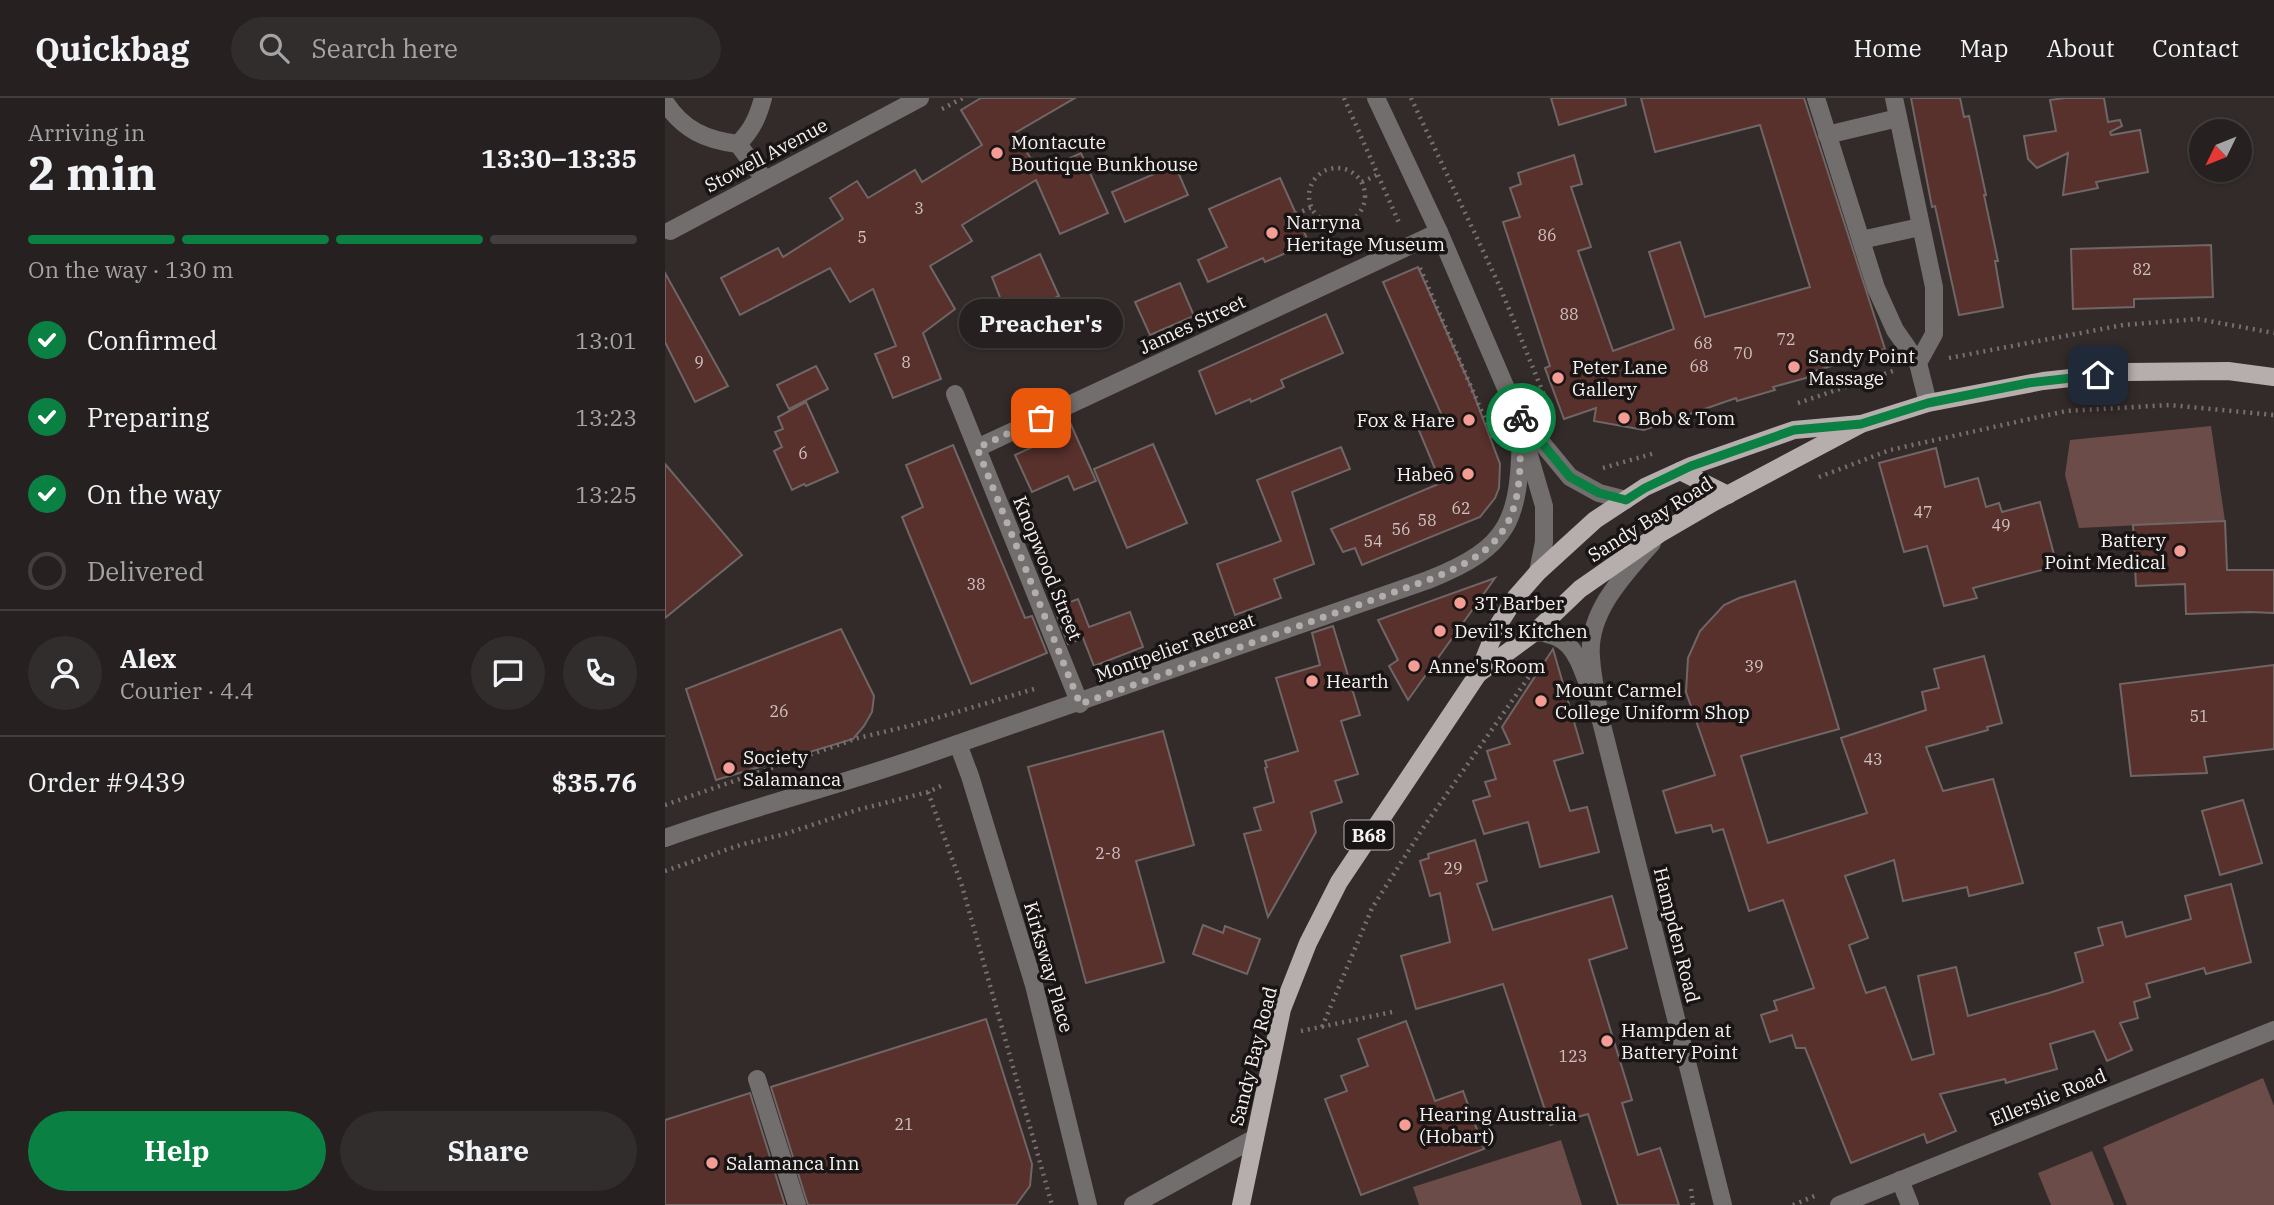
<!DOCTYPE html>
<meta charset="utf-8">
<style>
body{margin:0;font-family:"IBM Plex Serif",serif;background:#322d2d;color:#f1f3f6;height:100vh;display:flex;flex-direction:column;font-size:26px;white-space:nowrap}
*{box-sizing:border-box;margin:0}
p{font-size:23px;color:#a4a3a5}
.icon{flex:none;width:38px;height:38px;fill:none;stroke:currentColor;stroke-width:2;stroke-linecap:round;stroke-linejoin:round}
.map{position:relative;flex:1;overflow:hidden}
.drawer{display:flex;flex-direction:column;background:#262020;width:665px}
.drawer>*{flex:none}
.needle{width:46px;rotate:227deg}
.buttons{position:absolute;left:1524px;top:21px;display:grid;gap:14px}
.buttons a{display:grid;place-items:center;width:63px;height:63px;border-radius:50%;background:#262020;box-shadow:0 2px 5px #0004,0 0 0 2px #423e3e;font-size:35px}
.pin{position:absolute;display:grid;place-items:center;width:60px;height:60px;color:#fff;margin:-30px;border-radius:14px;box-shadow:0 4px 10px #0006}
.courier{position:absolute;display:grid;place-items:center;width:70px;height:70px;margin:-35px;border:5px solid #0b8043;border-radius:50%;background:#fff;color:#222;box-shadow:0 2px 9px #0007}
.bubble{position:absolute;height:49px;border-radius:24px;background:#262020;box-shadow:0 2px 5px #0004,0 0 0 2px #423e3e;font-size:23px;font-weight:800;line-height:49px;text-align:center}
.headline em{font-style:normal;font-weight:800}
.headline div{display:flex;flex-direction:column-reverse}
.headline{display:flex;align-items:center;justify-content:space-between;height:119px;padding:0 28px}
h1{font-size:46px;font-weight:800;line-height:52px}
.bar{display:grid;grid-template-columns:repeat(4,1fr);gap:10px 7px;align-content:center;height:84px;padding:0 28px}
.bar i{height:9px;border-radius:5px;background:#423e3e}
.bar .selected{background:#0b8043}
.bar p{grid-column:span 4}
.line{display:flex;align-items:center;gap:18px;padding:0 28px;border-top:2px solid #423e3e}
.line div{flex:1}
.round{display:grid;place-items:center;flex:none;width:74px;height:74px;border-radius:37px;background:#322d2d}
ol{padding:0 28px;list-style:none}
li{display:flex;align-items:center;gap:21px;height:77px}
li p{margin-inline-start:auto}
li .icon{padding:7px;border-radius:50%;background:#0b8043;color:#fff;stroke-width:4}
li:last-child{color:#a4a3a5}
li i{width:38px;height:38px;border:4px solid #423e3e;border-radius:50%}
.cta{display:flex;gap:14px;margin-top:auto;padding:14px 28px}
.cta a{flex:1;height:80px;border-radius:42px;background:#0b8043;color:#fff;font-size:28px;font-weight:800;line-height:80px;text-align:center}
.cta a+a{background:#322d2d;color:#f1f3f6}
header{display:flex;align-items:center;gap:42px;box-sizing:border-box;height:98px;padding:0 35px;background:#262020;border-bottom:2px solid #423e3e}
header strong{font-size:33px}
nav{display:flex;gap:38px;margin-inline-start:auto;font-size:24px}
.search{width:490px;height:63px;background:#322d2d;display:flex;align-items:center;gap:18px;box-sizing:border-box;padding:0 24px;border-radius:38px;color:#a4a3a5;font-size:26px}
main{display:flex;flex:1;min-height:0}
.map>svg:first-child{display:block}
.green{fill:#6c4c49}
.building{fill:#58302c;stroke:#6f6665;stroke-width:2}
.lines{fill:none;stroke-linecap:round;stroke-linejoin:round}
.path{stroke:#77706f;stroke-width:4.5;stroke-dasharray:2 5;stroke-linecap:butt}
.service{stroke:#726e6d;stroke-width:18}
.minor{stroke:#726e6d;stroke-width:18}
.tertiary{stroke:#726e6d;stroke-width:18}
.primary{stroke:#b6aead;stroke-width:18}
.done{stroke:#b3adac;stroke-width:7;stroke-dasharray:0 12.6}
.route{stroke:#0b8043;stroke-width:9}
.poi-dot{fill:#f59c94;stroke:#181514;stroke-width:2.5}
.labels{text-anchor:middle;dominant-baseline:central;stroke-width:7;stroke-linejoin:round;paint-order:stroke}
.number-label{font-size:16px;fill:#d0c2c0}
.shield{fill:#181514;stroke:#b5b0af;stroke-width:2}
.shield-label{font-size:18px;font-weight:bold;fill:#f8f3f2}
.poi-label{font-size:19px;fill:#f8f3f2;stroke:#181514;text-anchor:start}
.street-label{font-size:19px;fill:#f8f3f2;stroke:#181514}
</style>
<header>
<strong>Quickbag</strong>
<div class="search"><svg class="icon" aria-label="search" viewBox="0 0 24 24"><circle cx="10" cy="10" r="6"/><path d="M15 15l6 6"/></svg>Search here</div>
<nav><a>Home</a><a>Map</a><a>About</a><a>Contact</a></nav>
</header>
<main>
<section class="drawer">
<div class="headline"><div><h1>2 min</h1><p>Arriving in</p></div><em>13:30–13:35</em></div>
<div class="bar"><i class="selected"></i><i class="selected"></i><i class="selected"></i><i></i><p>On the way · 130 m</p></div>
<ol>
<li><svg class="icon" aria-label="check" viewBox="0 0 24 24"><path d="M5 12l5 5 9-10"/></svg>Confirmed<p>13:01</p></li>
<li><svg class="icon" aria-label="check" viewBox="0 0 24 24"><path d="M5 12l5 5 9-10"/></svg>Preparing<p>13:23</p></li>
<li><svg class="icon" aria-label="check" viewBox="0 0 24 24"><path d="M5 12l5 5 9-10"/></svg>On the way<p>13:25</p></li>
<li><i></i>Delivered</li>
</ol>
<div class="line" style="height:126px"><a class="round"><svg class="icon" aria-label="person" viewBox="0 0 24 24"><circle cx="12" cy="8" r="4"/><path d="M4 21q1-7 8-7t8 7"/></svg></a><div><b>Alex</b><p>Courier · 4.4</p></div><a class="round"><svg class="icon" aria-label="chat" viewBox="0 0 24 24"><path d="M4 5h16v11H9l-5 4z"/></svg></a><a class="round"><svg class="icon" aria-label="phone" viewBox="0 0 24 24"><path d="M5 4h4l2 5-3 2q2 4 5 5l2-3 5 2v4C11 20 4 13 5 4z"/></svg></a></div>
<div class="line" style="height:91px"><div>Order #9439</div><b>$35.76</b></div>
<div class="cta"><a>Help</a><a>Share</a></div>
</section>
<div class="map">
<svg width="1609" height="1107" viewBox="0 0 1609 1107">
<rect width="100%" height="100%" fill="#332b2a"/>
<!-- green -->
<g class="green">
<polygon points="1546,328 1560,423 1414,430 1400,377 1405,342"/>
<polygon points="1598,980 1609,1008 1609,1107 1462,1107 1438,1049"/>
<polygon points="896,1042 917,1107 754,1107 748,1089"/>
<polygon points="1427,1053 1449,1107 1386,1107 1373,1075"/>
</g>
<!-- building -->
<g class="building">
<polygon points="316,0 410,0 350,35 374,74 416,55 443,115 395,136 371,82 297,127 307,143 265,168 290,211 258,235 276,281 228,300 210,256 231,248 208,191 185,204 165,170 75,217 56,180 113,150 118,159 178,121 165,100 192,83 203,100 250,72 257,84 317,47 296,12"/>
<polygon points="886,0 960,0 961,7 894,27"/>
<polygon points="976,0 1139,0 1220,251 1147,274 1148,278 1108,289 1110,292 1072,303 1071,300 979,332 929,323 931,310 899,321 880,270 885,268 838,124 855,119 845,90 856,86 853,75 909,57 917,86 906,89 926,149 913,153 948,253 1009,231 984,154 1015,144 1040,219 1145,189 1095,27 990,54"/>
<polygon points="1246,0 1295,0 1299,19 1304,18 1321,97 1319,97 1333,163 1330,163 1338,209 1294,217 1270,108 1267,109"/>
<polygon points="1400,0 1439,0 1443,24 1455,22 1457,28 1445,34 1446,37 1475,32 1483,74 1431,84 1433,90 1398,97 1403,55 1372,70 1363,61 1359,38 1391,33 1385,2"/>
<polygon points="510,67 523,97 460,124 447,94"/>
<polygon points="615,80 644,145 600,164 598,160 543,184 533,162 562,149 544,111"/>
<polygon points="1546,147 1548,199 1469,201 1469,209 1408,211 1406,151"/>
<polygon points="375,156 394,198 344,222 327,179"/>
<polygon points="753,169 806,289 835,366 834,390 830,400 815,419 697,467 690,450 678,454 666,431 776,385 753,330 778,320 718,184"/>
<polygon points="0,175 63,288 30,304 0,244"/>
<polygon points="515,185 529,218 485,237 470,204"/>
<polygon points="661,216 678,255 616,282 619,289 586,304 585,301 551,316 534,273"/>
<polygon points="151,268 163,291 124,311 112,287"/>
<polygon points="141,304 173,374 141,388 139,386 127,392 109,353 117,349 110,334 118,331 113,319"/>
<polygon points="403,320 431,383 409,392 403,378 367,394 350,357 387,340 382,330"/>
<polygon points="488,346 522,425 462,450 429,371"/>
<polygon points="288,347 360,520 367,518 382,555 306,586 237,419 258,409 241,367"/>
<polygon points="676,349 685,371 627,394 649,466 609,481 616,500 570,517 552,466 616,443 592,382"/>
<polygon points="1271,350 1280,389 1313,380 1321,409 1334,405 1337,414 1375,404 1392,468 1308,490 1312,500 1279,508 1262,448 1239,454 1214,365"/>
<polygon points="0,366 77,457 0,520"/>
<polygon points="1560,423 1562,472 1609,472 1609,515 1585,514 1521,516 1520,486 1471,488 1468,427"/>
<polygon points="830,480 743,602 724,568 733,562 713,522"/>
<polygon points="1130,483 1174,631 1076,658 1103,745 1202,715 1176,640 1261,612 1257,594 1274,590 1269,571 1319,558 1337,625 1322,629 1323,632 1261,649 1278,693 1328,681 1358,785 1304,798 1302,789 1238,803 1229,762 1180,778 1203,840 1184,847 1201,895 1220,889 1247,962 1269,956 1253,878 1291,869 1303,918 1384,895 1418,884 1410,855 1438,847 1433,830 1457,824 1461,839 1526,821 1520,798 1566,786 1586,864 1541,876 1539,870 1481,886 1485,899 1469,904 1473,920 1455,925 1467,952 1442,963 1429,933 1385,946 1392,971 1341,985 1340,981 1275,996 1291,1033 1262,1045 1259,1036 1186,1065 1140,950 1131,950 1127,937 1105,944 1096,917 1112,912 1109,903 1149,890 1118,802 1084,813 1058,731 1048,734 1046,727 1011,735 998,693 1050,677 1021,594 1023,560 1035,533 1059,507 1074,500"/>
<polygon points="413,501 424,529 465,514 478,549 429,568 418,540 403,546 389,510"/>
<polygon points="668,528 695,617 676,623 693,676 670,683 677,704 646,714 651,734 603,819 579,736 596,732 589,710 609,704 600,670 602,669 600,663 633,653 611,580 655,567 647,535"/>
<polygon points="176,531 209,598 207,614 199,628 188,641 51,682 21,591"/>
<polygon points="888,551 918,655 889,663 905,713 922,709 934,754 875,769 863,724 819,736 808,703 825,698 820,684 831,681 822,653 845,646 837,629"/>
<polygon points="1609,567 1609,651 1539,659 1542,675 1466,678 1455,586"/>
<polygon points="498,633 529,747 471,763 499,864 421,885 363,669"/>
<polygon points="1578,702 1597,765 1555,777 1537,713"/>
<polygon points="810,742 822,783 812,786 828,832 947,798 962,850 924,862 967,1002 957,1005 973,1057 995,1050 1014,1107 953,1107 923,1016 885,1027 838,886 751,911 736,858 785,844 775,795 765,798 755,763 764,760 763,756"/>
<polygon points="538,827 558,835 560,828 595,841 582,876 528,856"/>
<polygon points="321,921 367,1066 365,1088 351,1107 143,1107 106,989"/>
<polygon points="741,923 770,1003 798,993 819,1051 696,1097 660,1001 682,993 676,978 703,968 693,941"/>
<polygon points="85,995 120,1107 0,1107 0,1022"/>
</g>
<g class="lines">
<!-- path -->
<g class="path">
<polyline points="679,0 735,127"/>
<polyline points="746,0 835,189 888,319"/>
<polyline points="277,11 298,0"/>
<circle cx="672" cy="98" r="28"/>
<polyline points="697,84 712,77"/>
<polyline points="631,116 647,109"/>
<polyline points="755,170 829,342"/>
<polyline points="1284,260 1458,227 1533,221 1609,235"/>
<polyline points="1133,305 1231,272"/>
<polyline points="938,370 990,355"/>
<polyline points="1154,379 1225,352 1401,313 1504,307 1609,317"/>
<polyline points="263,694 297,788 387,1107"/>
<polyline points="0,707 193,640 248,627 369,591"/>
<polyline points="0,773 75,747 120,736 192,712 263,694 276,688"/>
<polyline points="657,929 707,810 760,727 875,563"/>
<polyline points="636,933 732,913"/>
<polyline points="1026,1091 1028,1107"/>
<polyline points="1128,1107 1152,1097"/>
</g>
<!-- service -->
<g class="service">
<polyline points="1151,0 1211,190 1230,232 1253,265"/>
<polyline points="1229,0 1269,189 1269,236 1253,265 1263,305"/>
<polyline points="1162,37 1233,20"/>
<polyline points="1196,142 1255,129"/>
<polyline points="92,981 132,1107"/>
<polyline points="1235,1082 1245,1107"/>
</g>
<!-- minor -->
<g class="minor">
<path d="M0 4C18 32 41 42 73 46L100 82"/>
<path d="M73 46C87 32 93 19 98 0"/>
<polyline points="5,133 255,0"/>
<polyline points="290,296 415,606"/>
<polyline points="312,350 774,134"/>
<path d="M987 445C960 476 922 514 926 559 927 579 932 599 935 619L1058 1107"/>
<path d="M870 534C906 537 911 555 923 586"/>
<polyline points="293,646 305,678 369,887 423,1107"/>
<path d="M0 740C83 710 169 689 252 660 423 602 593 542 763 482 847 449 854 421 856 335"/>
<polyline points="468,1107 590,1040"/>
<polyline points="1174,1107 1609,932"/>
</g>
<!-- tertiary -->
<g class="tertiary">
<polyline points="711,0 774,134 852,316 879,408 879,444 873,474"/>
<polyline points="857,321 905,379 934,395 961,402"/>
</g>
<!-- primary -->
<g class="primary">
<polyline points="1015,373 1063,397"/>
<polyline points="813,576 870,534 915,491 994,436 1049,404 1196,326 1263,305 1378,283 1461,274 1563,273 1609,279"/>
<polyline points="576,1107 617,911 643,845 674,784 813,576 832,529 851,499 873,474 930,422 980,389 1026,368 1129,332 1196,326"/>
</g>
</g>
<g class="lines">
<!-- done -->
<path class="done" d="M376 320 312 350 415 606 763 482C825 458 854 435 855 364 856 348 857 332 852 316L856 320"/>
<!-- route -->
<polyline class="route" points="856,320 905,379 934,395 961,402 980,390 1026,368 1129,332 1196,326 1263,305 1363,285 1433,277"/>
</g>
<!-- markers -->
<g class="poi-dot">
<circle cx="332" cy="55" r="7"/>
<circle cx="607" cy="135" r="7"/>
<circle cx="1129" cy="269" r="7"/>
<circle cx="893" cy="280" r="7"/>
<circle cx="959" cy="320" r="7"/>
<circle cx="804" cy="322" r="7"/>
<circle cx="803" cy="376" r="7"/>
<circle cx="1515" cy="453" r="7"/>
<circle cx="795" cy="505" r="7"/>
<circle cx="775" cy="533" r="7"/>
<circle cx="749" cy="568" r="7"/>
<circle cx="647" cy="583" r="7"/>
<circle cx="876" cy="603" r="7"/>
<circle cx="64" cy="670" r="7"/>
<circle cx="942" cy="943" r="7"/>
<circle cx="740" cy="1027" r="7"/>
<circle cx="47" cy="1065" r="7"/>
</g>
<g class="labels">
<!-- number labels -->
<g class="number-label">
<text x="254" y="110">3</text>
<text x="882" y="137">86</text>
<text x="197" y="139">5</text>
<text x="1477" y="171">82</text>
<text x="904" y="216">88</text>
<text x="1121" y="241">72</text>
<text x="1038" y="245">68</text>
<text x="1078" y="255">70</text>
<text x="34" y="264">9</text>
<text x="241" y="264">8</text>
<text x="1034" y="268">68</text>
<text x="138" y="355">6</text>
<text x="796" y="410">62</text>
<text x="1258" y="414">47</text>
<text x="762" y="422">58</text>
<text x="1336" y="427">49</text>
<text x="736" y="431">56</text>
<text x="708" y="443">54</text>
<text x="311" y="486">38</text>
<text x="1089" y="568">39</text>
<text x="114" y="613">26</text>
<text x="1534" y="618">51</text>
<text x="1208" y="661">43</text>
<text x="443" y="755">2-8</text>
<text x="788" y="770">29</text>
<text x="908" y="958">123</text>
<text x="239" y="1026">21</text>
</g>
<!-- shield labels -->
<rect class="shield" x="679.5" y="722.5" width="49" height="29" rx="5"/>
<g class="shield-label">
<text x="704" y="737">B68</text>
</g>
<!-- poi labels -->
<g class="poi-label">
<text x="346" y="44">Montacute<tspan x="346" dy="22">Boutique Bunkhouse</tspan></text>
<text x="621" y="124">Narryna<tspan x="621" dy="22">Heritage Museum</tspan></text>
<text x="1143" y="258">Sandy Point<tspan x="1143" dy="22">Massage</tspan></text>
<text x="907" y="269">Peter Lane<tspan x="907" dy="22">Gallery</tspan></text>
<text x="973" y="320">Bob &amp; Tom</text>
<text x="790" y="322" text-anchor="end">Fox &amp; Hare</text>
<text x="789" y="376" text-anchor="end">Habeō</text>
<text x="1501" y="442" text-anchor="end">Battery<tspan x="1501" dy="22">Point Medical</tspan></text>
<text x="809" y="505">3T Barber</text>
<text x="789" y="533">Devil's Kitchen</text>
<text x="763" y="568">Anne's Room</text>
<text x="661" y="583">Hearth</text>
<text x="890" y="592">Mount Carmel<tspan x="890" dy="22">College Uniform Shop</tspan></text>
<text x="78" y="659">Society<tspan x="78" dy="22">Salamanca</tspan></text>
<text x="956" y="932">Hampden at<tspan x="956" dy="22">Battery Point</tspan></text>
<text x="754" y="1016">Hearing Australia<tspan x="754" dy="22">(Hobart)</tspan></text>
<text x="61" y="1065">Salamanca Inn</text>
</g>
<!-- street labels -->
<g class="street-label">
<text transform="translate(101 57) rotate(-28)">Stowell Avenue</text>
<text transform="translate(527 226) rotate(-25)">James Street</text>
<text transform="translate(985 421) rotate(-32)">Sandy Bay Road</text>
<text transform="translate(383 470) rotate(68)">Knopwood Street</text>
<text transform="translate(510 549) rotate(-20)">Montpelier Retreat</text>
<text transform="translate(1012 837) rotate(76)">Hampden Road</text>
<text transform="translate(384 869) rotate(74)">Kirksway Place</text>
<text transform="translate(588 958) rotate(-76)">Sandy Bay Road</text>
<text transform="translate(1383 999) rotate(-22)">Ellerslie Road</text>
</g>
</g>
</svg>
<div class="buttons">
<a><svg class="needle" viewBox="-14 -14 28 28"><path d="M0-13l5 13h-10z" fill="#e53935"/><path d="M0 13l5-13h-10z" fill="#a4a3a5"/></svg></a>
</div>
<div class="pin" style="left:376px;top:320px;background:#ea580c"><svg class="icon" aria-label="bag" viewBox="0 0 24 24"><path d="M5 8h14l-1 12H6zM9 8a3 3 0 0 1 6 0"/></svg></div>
<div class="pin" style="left:1433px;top:277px;background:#1f2937"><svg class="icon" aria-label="home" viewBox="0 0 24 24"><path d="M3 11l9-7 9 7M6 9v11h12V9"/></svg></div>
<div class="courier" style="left:856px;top:320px"><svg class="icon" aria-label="bike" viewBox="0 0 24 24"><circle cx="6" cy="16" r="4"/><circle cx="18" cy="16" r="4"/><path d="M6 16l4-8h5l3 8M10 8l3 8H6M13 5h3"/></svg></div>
<div class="bubble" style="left:294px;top:201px;width:164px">Preacher's</div>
</div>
</main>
